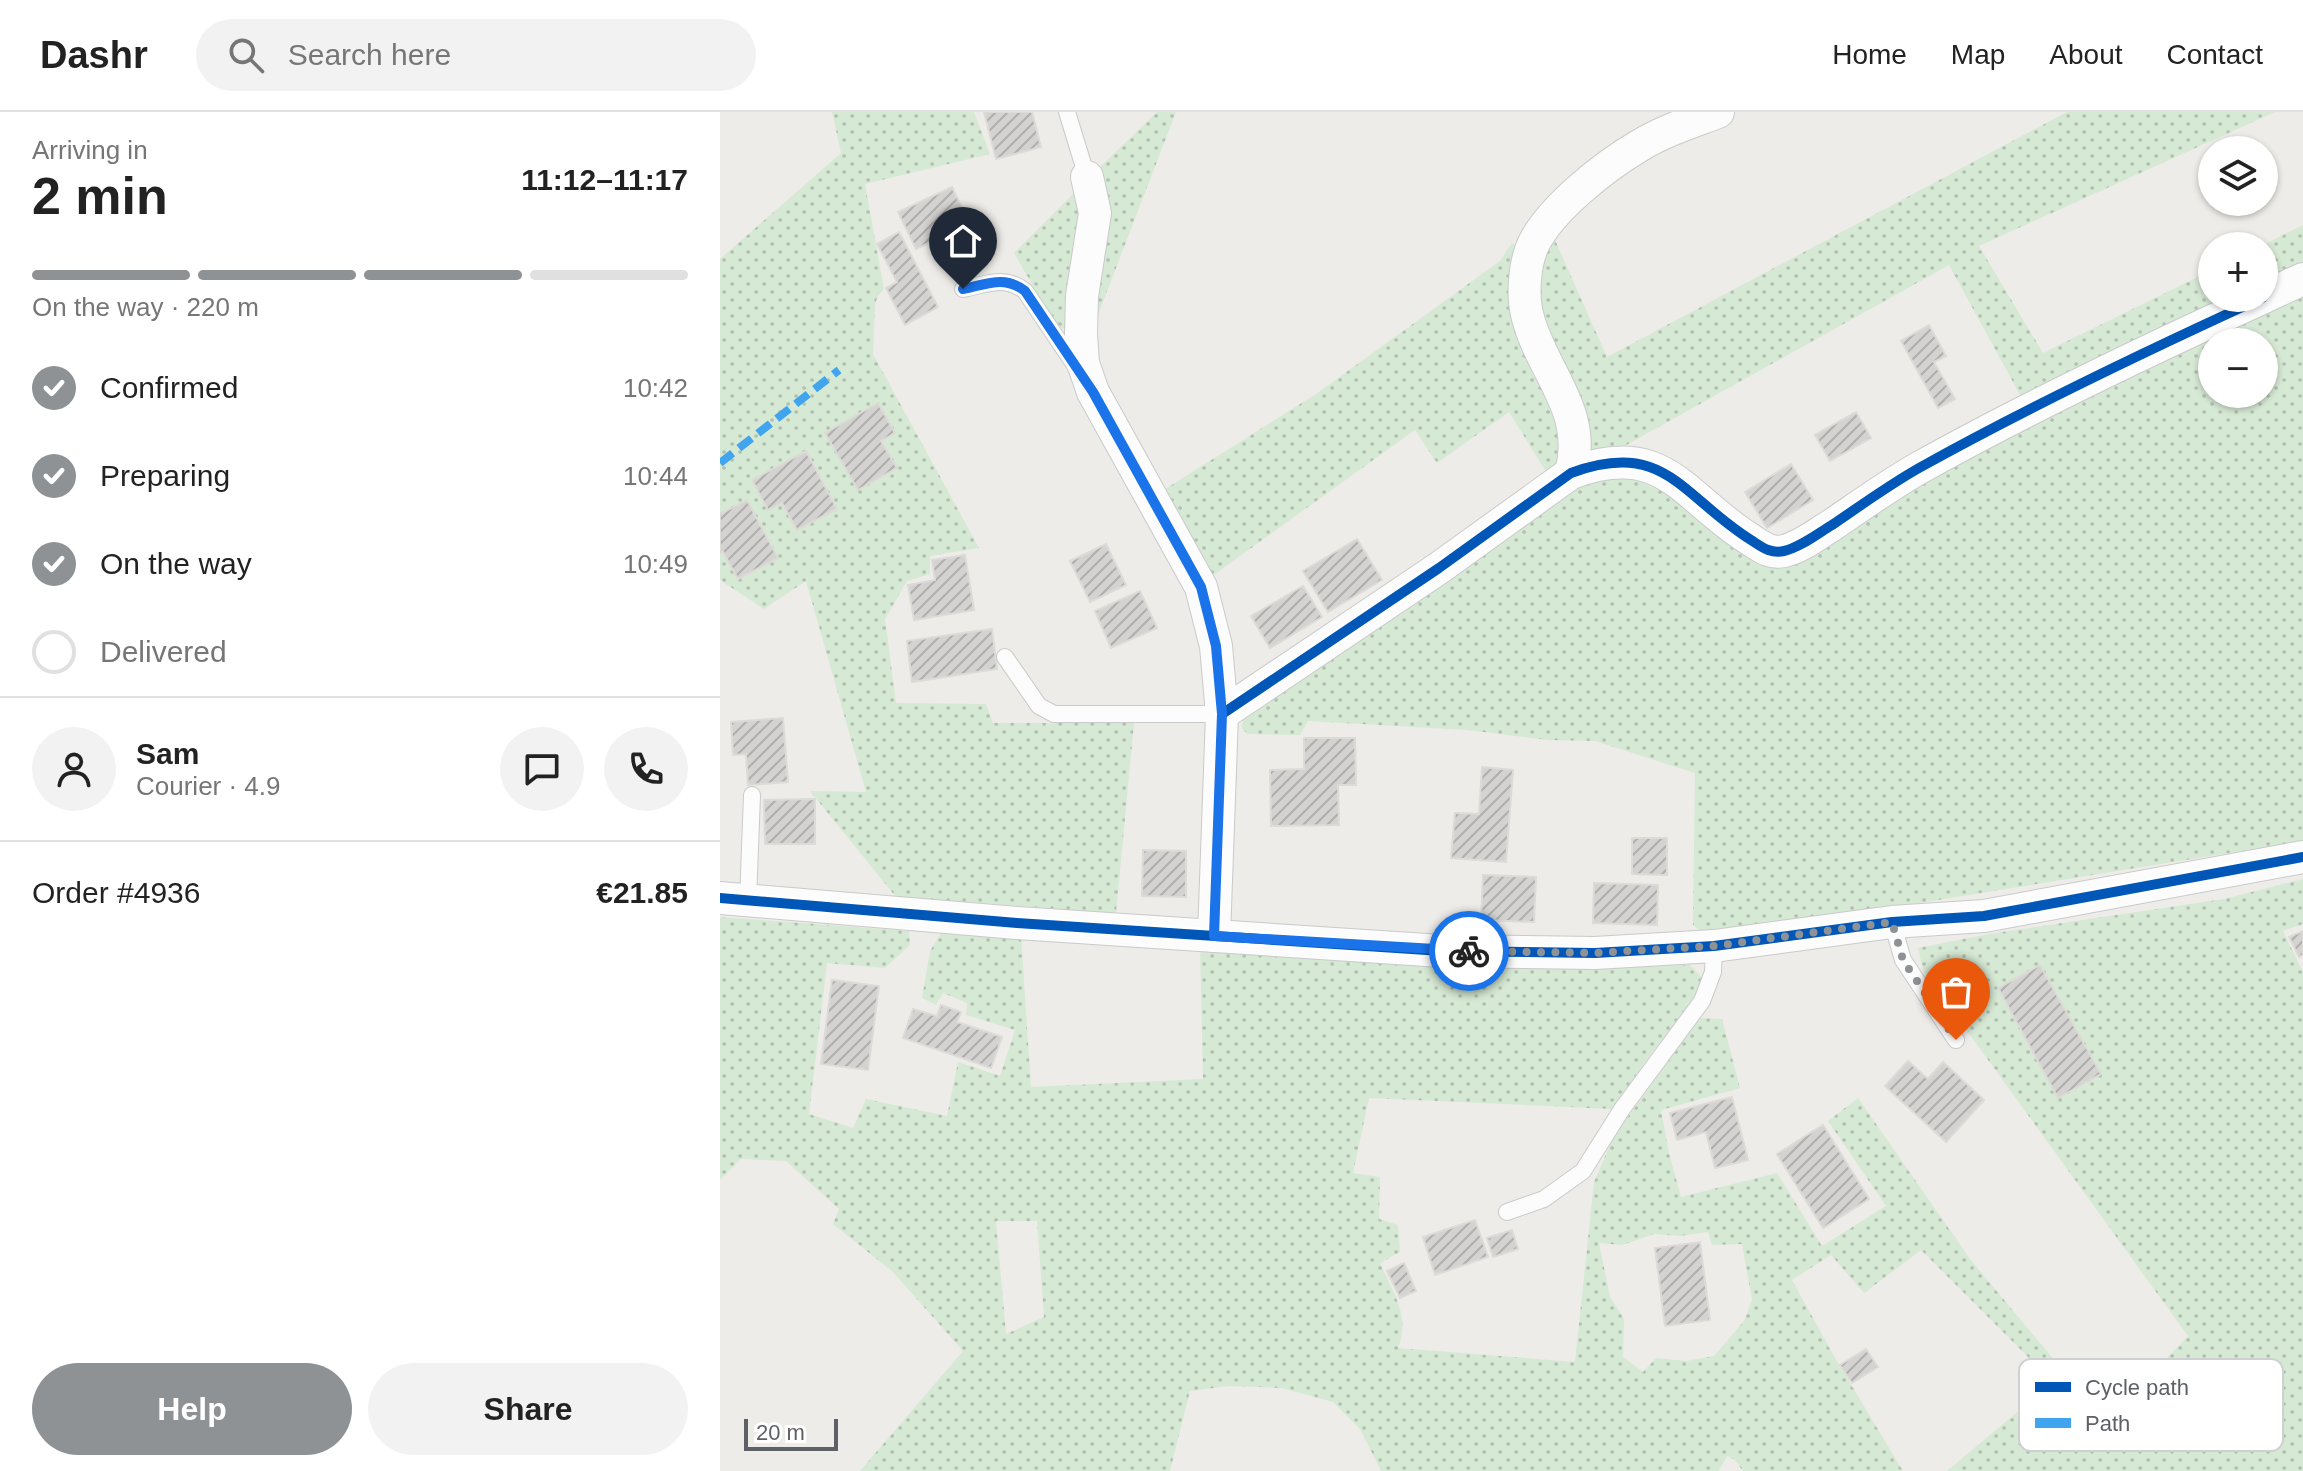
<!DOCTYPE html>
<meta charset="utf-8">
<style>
body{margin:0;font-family:Helvetica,sans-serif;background:#f2f2f2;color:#222;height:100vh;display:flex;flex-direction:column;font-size:30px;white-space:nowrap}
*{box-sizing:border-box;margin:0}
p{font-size:26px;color:#767676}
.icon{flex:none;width:44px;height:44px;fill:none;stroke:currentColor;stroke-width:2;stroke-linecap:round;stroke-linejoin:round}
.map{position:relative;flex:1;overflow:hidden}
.side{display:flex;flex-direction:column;background:#fff;width:720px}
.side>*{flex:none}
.fabs{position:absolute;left:1478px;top:24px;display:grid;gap:16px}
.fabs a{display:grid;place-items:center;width:80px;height:80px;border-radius:50%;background:#fff;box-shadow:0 2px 6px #0004;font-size:40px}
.scale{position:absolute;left:24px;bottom:20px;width:94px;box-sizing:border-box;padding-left:8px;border:4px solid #5d6166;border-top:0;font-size:22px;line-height:28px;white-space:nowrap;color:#5d6166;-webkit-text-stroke:6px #fff;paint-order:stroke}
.pin{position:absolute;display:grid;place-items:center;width:68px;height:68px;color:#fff;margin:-82px -34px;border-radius:50% 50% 50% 0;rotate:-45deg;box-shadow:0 0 8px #0007}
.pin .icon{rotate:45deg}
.courier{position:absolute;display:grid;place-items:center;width:80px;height:80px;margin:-40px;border:6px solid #1a73e8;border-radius:50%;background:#fff;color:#222;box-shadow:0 2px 10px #0007}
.head em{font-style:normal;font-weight:700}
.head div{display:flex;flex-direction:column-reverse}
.head{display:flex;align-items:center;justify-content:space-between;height:136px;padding:0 32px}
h1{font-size:52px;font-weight:700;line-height:60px}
.bar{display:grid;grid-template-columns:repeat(4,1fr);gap:12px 8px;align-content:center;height:96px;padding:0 32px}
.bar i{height:10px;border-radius:6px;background:#e0e0e0}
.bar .on{background:#8f9294}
.bar p{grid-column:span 4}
.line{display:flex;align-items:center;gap:20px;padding:0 32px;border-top:2px solid #e0e0e0}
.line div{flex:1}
.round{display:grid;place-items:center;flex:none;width:84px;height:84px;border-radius:42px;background:#f2f2f2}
ol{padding:0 32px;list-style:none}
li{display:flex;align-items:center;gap:24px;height:88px}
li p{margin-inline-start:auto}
li .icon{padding:8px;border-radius:50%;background:#8f9294;color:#fff;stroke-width:4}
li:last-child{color:#767676}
li i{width:44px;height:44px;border:4px solid #e0e0e0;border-radius:50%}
.primary-button{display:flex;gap:16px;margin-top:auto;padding:16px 32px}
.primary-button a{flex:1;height:92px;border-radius:48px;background:#8f9294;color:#fff;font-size:32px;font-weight:700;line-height:92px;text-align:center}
.primary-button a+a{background:#f2f2f2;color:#222}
header{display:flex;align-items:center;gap:48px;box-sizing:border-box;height:112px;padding:0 40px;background:#fff;border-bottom:2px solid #e0e0e0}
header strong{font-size:38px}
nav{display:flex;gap:44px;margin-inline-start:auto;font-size:28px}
.search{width:560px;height:72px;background:#f2f2f2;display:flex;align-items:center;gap:20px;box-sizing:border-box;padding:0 28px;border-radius:44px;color:#767676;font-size:30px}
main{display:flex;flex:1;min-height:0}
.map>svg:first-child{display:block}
.grass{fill:url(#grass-dots);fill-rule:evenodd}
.building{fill:url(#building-hatch);stroke:#dcdbd7;stroke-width:2}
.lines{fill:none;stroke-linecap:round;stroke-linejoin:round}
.lane-casing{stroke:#c9caca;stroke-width:18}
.street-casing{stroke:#c9caca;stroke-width:34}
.lane{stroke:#fcfcfc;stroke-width:16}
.street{stroke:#fcfcfc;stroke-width:32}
.quiet{stroke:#40a5ee;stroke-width:8;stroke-dasharray:16 8;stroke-linecap:butt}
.cycleway-casing{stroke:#fff;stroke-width:15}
.cycleway{stroke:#0057b8;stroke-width:10}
.done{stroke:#8f9294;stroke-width:8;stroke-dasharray:0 14.4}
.route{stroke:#1a73e8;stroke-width:10}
.key{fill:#fff;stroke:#ced0d1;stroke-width:2}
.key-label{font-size:22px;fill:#5d6166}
</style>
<header>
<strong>Dashr</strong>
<div class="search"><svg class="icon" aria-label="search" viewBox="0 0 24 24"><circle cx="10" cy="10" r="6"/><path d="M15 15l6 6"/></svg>Search here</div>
<nav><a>Home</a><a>Map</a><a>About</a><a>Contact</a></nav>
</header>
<main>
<section class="side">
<div class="head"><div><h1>2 min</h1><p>Arriving in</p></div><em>11:12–11:17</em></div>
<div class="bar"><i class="on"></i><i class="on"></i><i class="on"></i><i></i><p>On the way · 220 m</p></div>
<ol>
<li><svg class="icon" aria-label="check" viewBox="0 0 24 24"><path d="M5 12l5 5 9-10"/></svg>Confirmed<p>10:42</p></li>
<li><svg class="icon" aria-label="check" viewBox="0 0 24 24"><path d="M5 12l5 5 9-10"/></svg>Preparing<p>10:44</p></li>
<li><svg class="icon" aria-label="check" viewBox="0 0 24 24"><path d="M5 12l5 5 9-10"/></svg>On the way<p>10:49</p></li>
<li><i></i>Delivered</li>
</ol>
<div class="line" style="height:144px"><a class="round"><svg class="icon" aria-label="person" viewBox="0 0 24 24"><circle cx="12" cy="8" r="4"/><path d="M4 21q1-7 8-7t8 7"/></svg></a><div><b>Sam</b><p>Courier · 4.9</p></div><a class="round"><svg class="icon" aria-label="chat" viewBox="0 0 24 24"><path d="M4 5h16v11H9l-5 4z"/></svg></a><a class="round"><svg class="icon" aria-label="phone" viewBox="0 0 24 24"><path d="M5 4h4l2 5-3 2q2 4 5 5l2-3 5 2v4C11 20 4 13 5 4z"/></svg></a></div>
<div class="line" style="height:104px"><div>Order #4936</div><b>€21.85</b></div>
<div class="primary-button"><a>Help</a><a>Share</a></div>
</section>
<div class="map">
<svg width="1583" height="1359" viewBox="0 0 1583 1359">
<defs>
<pattern id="grass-dots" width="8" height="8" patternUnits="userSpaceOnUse" patternTransform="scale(2)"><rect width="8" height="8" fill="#d6e9d4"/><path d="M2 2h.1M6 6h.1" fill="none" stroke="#b1c0b0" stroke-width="1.8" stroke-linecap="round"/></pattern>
<pattern id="building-hatch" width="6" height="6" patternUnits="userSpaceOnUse" patternTransform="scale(2)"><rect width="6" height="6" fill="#d4d3d1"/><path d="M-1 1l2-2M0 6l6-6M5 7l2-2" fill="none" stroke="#afafad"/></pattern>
</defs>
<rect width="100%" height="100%" fill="#edece8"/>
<!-- grass -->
<g class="grass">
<polygon points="112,0 254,0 270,42 145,72 164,177 158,184 155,192 153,242 259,436 210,444 210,462 187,469 165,507 176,591 266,592 273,611 414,611 396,801 176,785 90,679 146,680 86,469 44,497 0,468 0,147 121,41"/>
<polygon points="437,0 456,0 376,208 377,58"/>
<polygon points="1347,0 1555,0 1259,134 1323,241 1492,158 1492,186 1527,186 1305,292 1229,153 892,341 867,343 810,176 830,117 887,245"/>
<polygon points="359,76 366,93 347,216 343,217 332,207 294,141"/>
<polygon points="1583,113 1583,160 1544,178 1544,134 1541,134"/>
<polygon points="792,131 803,140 852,332 830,366 789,300 717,351 695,318 488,467 439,381 596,282 780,149"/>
<path d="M1583 175V729L1100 807 982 820 973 813 975 661 875 629 828 628 747 618 588 609 580 623 527 622 522 616 523 605 848 372 922 360 1030 437 1199 369ZM1492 230H1544V282H1492Z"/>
<path d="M1583 767V812L1563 819 1583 860V1359H1227L1333 1270 1201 1138 1144 1181 1111 1143 1072 1168 1115 1246 1183 1359H1023L1015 1348 1007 1344 999 1359H661L640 1317 613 1290 562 1276 509 1274 470 1279 450 1359H140L243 1239 173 1160 113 1112 119 1097 66 1049 21 1047 0 1068V805L189 819 190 833 165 856 107 851 89 1002 133 1016 146 987 227 1004 238 950 280 964 295 918 246 903 247 891 223 881 216 893 202 886 210 839 221 821 301 824 311 975 483 967 480 831 880 855 970 853 982 866 977 882 925 950 893 997 649 986 633 1061 660 1065 659 1107 678 1113 680 1140 660 1151C673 1181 691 1204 678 1236L855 1250 874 1070 894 1024 980 906 1002 907 1020 976 941 998 949 1041 961 1085 1057 1061 1102 1134 1166 1094 1108 1009 1138 986 1250 1147 1386 1310 1468 1224 1203 858 1198 836 1269 822 1504 787ZM276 1109H317L324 1205 286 1222ZM988 1120 992 1133 1022 1132 1032 1188 1024 1209 994 1244 966 1249 936 1246 923 1260 903 1245 904 1207 890 1185 879 1131 902 1133 934 1122 959 1124Z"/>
</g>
<!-- building -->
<g class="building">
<polygon points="264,0 312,0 321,35 276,47"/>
<polygon points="232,75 250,112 196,137 178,100"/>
<polygon points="179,120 218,195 185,213 166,176 177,170 157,132"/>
<polygon points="1209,213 1226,244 1214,250 1235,287 1218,296 1181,229"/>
<polygon points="158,291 175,321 161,329 177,356 138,378 105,321"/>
<polygon points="1136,300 1151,326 1110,349 1095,323"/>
<polygon points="86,339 117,397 77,418 62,391 48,398 32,368"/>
<polygon points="1071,352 1093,388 1047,416 1025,380"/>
<polygon points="27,388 58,446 18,467 3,440 0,441 0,402"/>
<polygon points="637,427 662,468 608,500 583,459"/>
<polygon points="386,432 406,473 370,490 350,449"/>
<polygon points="245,443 254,498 194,508 188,473 215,468 212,448"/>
<polygon points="583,474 602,505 550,536 531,504"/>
<polygon points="420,479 437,516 391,536 375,499"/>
<polygon points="272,517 277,557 192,570 187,529"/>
<polygon points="63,606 68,670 28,673 26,642 13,643 11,610"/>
<polygon points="584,626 635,626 636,673 618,673 619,713 551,714 550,658 584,657"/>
<polygon points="762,655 793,658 786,750 731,746 735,701 759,702"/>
<polygon points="95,687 95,732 45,732 44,688"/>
<polygon points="912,726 947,726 947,763 912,762"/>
<polygon points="423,738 466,739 466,785 422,784"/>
<polygon points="763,763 816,765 814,810 761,808"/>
<polygon points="874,771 938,773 937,813 873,811"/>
<polygon points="1583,819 1583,843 1579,845 1569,825"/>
<polygon points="1320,853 1381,962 1338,986 1278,876"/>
<polygon points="112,868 159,874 148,958 101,952"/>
<polygon points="221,893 241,900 237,910 282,925 271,956 183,926 193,897 217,904"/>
<polygon points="1188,949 1208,967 1223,950 1264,988 1226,1030 1165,974"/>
<polygon points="1012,985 1028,1048 995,1056 986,1020 957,1028 950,1001"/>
<polygon points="1103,1013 1149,1087 1103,1116 1057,1042"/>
<polygon points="755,1108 768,1145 715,1163 703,1125"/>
<polygon points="792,1118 798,1137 773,1145 767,1126"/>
<polygon points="980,1130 990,1208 945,1214 935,1136"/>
<polygon points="684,1151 696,1179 680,1186 667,1159"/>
<polygon points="1146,1237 1158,1255 1132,1271 1120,1253"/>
</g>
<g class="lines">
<defs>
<g id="lane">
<polyline points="347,0 367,65"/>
<path d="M243 177C268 172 284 163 305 179L359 259"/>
<polyline points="285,545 319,594 334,602 502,602"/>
<polyline points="28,789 32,683"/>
<polyline points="1172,810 1183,848 1236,928"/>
<polyline points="787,1100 824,1087 863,1059 902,997 982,889 993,860 994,834"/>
</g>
<g id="street">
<polyline points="367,65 375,101 362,184 361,222 363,251 373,280 481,475 496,534 502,602 494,824"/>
<polyline points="1544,185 1583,167"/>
<path d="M851 361C868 298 823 262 808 206 802 185 804 153 813 133 830 97 885 54 919 34 943 19 972 10 998 0"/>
<path d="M502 602 719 456 851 361C945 326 962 385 1031 428 1042 435 1050 442 1064 439 1081 435 1097 422 1112 413 1140 394 1169 373 1199 356 1310 294 1426 239 1542 186"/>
<polyline points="0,786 297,811 722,839 875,841 994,834 1172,810 1264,804 1583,745"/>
</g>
</defs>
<!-- lane casing -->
<use href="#lane" class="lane-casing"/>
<!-- street casing -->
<use href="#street" class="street-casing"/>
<!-- lane -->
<use href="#lane" class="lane"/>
<!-- street -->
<use href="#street" class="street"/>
<!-- quiet -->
<polyline class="quiet" points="0,351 119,258"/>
<defs>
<g id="cycleway">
<path d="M502 602 719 456 851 361C945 326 962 385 1031 428 1042 435 1050 442 1064 439 1081 435 1097 422 1112 413 1140 394 1169 373 1199 356 1310 294 1426 239 1542 186"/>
<polyline points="0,786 297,811 722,839 875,841 994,834 1172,810 1264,804 1583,745"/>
</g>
</defs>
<!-- cycleway casing -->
<use href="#cycleway" class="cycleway-casing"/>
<!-- cycleway -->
<use href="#cycleway" class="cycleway"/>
</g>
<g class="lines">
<!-- done -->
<polyline class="done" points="749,839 875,841 994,834 1172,810 1183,848 1236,928"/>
<!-- route -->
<path class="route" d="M243 177C268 172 284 163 305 179L373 280 481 475 496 534 502 602 494 824 749 839"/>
</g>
<!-- legend -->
<rect x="1299" y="1247" width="264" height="92" rx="12" class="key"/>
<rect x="1315" y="1270" width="36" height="10" fill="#0057b8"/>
<rect x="1315" y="1306" width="36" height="10" fill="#40a5ee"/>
<g class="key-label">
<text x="1365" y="1283">Cycle path</text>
<text x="1365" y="1319">Path</text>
</g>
</svg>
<div class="fabs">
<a><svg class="icon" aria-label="layers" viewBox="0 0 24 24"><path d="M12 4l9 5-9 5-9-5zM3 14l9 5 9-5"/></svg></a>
<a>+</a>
<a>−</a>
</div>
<div class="scale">20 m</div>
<div class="pin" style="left:1236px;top:928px;background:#ea580c"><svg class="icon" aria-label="bag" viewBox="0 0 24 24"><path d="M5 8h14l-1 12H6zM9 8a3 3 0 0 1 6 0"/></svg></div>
<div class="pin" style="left:243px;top:177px;background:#1f2937"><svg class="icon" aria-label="home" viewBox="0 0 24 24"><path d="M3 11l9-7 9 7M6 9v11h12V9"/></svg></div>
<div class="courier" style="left:749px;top:839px"><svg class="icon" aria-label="bike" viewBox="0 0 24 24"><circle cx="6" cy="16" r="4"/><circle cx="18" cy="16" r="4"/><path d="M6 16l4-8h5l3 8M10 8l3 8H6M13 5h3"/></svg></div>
</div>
</main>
